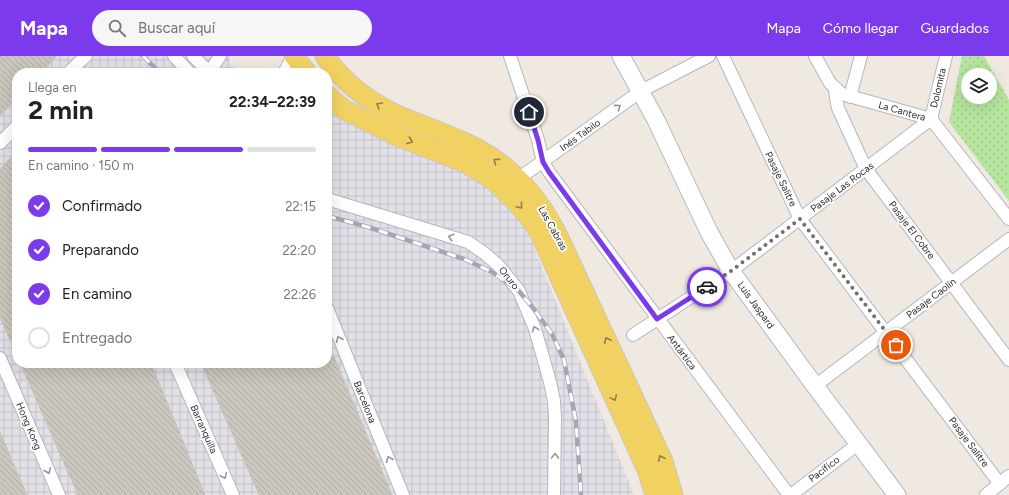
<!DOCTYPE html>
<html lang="es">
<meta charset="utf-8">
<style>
body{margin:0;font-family:Figtree,sans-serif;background:#f6f6f6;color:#222;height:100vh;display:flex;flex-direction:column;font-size:15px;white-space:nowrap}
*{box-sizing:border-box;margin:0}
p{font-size:13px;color:#767676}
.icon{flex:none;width:22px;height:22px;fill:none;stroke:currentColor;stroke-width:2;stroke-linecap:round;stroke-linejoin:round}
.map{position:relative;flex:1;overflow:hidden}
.side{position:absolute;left:12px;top:12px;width:320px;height:300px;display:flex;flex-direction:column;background:#fff;border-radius:16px;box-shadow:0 4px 16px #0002}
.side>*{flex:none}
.tools{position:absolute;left:961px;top:12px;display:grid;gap:8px}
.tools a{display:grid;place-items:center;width:36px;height:36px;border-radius:50%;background:#fff;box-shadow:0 4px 16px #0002;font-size:20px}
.pin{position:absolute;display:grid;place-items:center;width:34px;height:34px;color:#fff;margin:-17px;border:2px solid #fff;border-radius:50%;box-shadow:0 1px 4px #0007}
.courier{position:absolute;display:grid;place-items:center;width:40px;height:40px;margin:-20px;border:3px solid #7c3aed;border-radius:50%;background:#fff;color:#222;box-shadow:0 1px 5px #0007}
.summary em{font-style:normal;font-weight:700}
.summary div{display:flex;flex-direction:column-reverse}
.summary{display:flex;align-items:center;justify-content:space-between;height:68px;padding:0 16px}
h1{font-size:26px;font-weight:700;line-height:30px}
.bar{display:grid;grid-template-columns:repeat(4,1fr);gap:6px 4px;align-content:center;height:48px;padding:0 16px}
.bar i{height:5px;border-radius:3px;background:#e0e0e0}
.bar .active{background:#7c3aed}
.bar p{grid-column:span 4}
ol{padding:0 16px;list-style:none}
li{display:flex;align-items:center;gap:12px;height:44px}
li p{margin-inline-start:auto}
li .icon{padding:4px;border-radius:50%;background:#7c3aed;color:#fff;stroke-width:4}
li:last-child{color:#767676}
li i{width:22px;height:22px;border:2px solid #e0e0e0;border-radius:50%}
header{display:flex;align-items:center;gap:24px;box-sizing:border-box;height:56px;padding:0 20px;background:#7c3aed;color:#fff}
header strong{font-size:19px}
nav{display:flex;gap:22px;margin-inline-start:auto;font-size:14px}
.search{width:280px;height:36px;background:#f6f6f6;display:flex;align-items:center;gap:10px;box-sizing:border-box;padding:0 14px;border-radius:22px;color:#767676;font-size:15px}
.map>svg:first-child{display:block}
.industrial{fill:url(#industrial-grid)}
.park{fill:url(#park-dots);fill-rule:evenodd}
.building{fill:url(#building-back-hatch);stroke:#cbc5ba}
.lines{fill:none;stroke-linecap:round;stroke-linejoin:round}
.street-casing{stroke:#b4b7c1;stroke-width:14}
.secondary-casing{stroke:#b4b7c1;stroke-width:19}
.primary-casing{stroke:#c9c9c9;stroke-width:21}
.street{stroke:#fff;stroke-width:12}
.secondary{stroke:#fff;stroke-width:17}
.primary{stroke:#f2d163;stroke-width:19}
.rail-casing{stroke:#a3a6b8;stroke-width:4.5}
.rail{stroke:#fff;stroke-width:3;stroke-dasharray:9;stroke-linecap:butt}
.oneway{stroke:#908048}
.oneway2{stroke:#969696}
.done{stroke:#726f6d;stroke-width:4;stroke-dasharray:0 7.2}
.route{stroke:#7c3aed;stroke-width:5}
.labels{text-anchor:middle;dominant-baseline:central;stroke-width:3.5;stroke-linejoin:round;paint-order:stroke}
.street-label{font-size:10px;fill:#2e2e2e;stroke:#fff}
</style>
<header>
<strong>Mapa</strong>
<div class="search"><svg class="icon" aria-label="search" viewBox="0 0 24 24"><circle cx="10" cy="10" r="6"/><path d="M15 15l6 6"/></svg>Buscar aquí</div>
<nav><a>Mapa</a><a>Cómo llegar</a><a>Guardados</a></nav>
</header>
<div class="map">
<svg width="1009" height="439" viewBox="0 0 1009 439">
<defs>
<pattern id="industrial-grid" width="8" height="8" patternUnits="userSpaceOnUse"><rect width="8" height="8" fill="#e3e1e8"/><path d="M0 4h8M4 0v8" fill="none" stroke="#c3c1c7"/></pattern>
<pattern id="park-dots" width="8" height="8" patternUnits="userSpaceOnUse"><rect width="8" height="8" fill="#b6e59e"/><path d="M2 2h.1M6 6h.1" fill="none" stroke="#9dc588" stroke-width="1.8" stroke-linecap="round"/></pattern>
<pattern id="building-back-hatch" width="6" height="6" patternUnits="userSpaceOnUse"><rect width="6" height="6" fill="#cbc7bf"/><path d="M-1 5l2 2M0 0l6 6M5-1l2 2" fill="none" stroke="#afaba4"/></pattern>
</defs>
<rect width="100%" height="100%" fill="#efe9e1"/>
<!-- industrial -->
<polygon class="industrial" points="0,0 230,0 229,7 242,17 17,17 17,307 327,307 327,56 443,80 511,135 634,439 0,439"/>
<!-- park -->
<path class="park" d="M962 0H984L1009 44V145L949 66ZM968 19H990V41H968Z"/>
<!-- building -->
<g class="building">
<polygon points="0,0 57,0 41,17 17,17 17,42 0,60"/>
<polygon points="17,95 17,300 0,261 0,113"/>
<polygon points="327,284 392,439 259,439 201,307 327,307"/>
<polygon points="20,307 151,307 205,439 78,439"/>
<polygon points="0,376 27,439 0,439"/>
</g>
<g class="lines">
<defs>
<g id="street">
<polyline points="174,0 190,17"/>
<polyline points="193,0 210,17"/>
<polyline points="510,0 538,84 543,106 549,116 789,439"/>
<polyline points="723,0 800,163 1000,428"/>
<polyline points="815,0 830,27 842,38 931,63 1009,163"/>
<polyline points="68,17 86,0"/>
<polyline points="209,17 220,0"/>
<polyline points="284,17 293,0"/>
<polyline points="835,33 836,42 838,52 866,113 1009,304"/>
<polyline points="850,41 861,0"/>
<polyline points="931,63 946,0"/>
<polyline points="0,87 17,70"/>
<polyline points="518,123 641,35 709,0"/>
<polyline points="327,143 468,186 484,197 498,209 519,235 535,273 550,326 554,345 555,361 554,439"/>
<polyline points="327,252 403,439"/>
<polyline points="633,279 731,215 931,63"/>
<polyline points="0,302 59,439"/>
<polyline points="175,307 233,439"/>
<polyline points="815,330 1009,183"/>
<polyline points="791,439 858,388"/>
<polyline points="986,439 1009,420"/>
</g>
<polyline id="secondary" points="621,0 656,64 709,176 731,215 815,330 897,439"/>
<g id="primary">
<polyline points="294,0 307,17"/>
<path d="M325 0C342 25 368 45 395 58 421 70 450 78 476 92 514 112 541 145 559 182L663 405 673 439"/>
<polyline points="327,39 343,53 399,81 466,107 493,124 517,147 528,160 538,174 546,191 647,414 655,439"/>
</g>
</defs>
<!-- street casing -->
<use href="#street" class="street-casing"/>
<!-- secondary casing -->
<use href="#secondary" class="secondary-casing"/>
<!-- primary casing -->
<use href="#primary" class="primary-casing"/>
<!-- street -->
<use href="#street" class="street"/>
<!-- secondary -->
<use href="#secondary" class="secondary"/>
<!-- primary -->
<use href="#primary" class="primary"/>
<defs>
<g id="rail">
<polyline points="143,0 160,17"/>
<polyline points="327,160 368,171 464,203 492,216 519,235 533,252 552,278 564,304 576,366 581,439"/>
</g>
</defs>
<!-- rail casing -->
<use href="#rail" class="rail-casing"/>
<!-- rail -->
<use href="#rail" class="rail"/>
</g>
<!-- one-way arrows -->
<defs><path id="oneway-chevron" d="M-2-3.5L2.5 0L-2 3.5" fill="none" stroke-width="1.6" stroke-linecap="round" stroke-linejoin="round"/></defs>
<g class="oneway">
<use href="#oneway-chevron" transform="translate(379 49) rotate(-149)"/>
<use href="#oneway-chevron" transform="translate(410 85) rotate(21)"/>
<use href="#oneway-chevron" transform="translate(496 105) rotate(-144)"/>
<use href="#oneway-chevron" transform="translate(520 150) rotate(50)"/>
<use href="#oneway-chevron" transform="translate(607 284) rotate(-115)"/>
<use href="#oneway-chevron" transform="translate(614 342) rotate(66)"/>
<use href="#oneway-chevron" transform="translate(661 402) rotate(-113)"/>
</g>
<g class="oneway2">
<use href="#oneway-chevron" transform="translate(618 51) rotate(-36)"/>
<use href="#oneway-chevron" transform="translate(451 181) rotate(-163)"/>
<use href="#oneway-chevron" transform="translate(535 273) rotate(-110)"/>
<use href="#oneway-chevron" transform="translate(339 283) rotate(-112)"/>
<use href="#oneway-chevron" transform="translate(555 400) rotate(-89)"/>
<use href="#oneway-chevron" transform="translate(389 403) rotate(-112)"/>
<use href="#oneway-chevron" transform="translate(48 415) rotate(67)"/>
<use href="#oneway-chevron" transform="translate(224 420) rotate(66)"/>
</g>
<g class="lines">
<!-- done -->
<polyline class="done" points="707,231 731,215 800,163 896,289"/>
<!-- route -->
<polyline class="route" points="529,56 538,84 543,106 549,116 657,263 707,231"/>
</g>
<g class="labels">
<!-- street labels -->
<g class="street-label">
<text transform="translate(938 32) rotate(-77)">Dolomita</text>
<text transform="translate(902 55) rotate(16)">La Cantera</text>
<text transform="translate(580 79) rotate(-36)">Inés Tabilo</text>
<text transform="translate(781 123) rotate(64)">Pasaje Salitre</text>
<text transform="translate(842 131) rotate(-37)">Pasaje Las Rocas</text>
<text transform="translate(553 172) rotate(61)">Las Cabras</text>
<text transform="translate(912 174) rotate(53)">Pasaje El Cobre</text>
<text transform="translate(509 222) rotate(52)">Oruro</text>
<text transform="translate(931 242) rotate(-37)">Pasaje Caolín</text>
<text transform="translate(756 249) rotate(54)">Luis Jaspard</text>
<text transform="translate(682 296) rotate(53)">Antártica</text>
<text transform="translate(365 346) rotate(68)">Barcelona</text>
<text transform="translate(29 370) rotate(67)">Hong Kong</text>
<text transform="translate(204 373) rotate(66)">Barranquilla</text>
<text transform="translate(969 386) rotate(53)">Pasaje Salitre</text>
<text transform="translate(824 413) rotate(-37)">Pacífico</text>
</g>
</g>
</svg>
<div class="tools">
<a><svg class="icon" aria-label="layers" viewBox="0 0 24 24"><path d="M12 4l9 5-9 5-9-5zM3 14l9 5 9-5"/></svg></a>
</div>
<div class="pin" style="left:896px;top:289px;background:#ea580c"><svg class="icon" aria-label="bag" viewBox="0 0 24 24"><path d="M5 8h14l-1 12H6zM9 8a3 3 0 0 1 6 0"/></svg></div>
<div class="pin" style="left:529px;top:56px;background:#1f2937"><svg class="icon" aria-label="home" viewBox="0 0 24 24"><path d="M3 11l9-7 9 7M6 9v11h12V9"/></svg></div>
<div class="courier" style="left:707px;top:231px"><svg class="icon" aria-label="car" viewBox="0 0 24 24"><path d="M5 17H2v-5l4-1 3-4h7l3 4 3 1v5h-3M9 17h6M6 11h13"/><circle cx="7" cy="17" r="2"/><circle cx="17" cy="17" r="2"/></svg></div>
<section class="side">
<div class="summary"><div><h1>2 min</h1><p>Llega en</p></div><em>22:34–22:39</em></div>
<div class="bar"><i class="active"></i><i class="active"></i><i class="active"></i><i></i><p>En camino · 150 m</p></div>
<ol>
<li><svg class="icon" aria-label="check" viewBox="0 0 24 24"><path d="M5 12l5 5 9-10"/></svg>Confirmado<p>22:15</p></li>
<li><svg class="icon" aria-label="check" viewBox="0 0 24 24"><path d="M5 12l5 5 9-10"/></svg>Preparando<p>22:20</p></li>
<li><svg class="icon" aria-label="check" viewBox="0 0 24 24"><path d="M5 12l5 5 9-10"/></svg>En camino<p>22:26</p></li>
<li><i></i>Entregado</li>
</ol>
</section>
</div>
